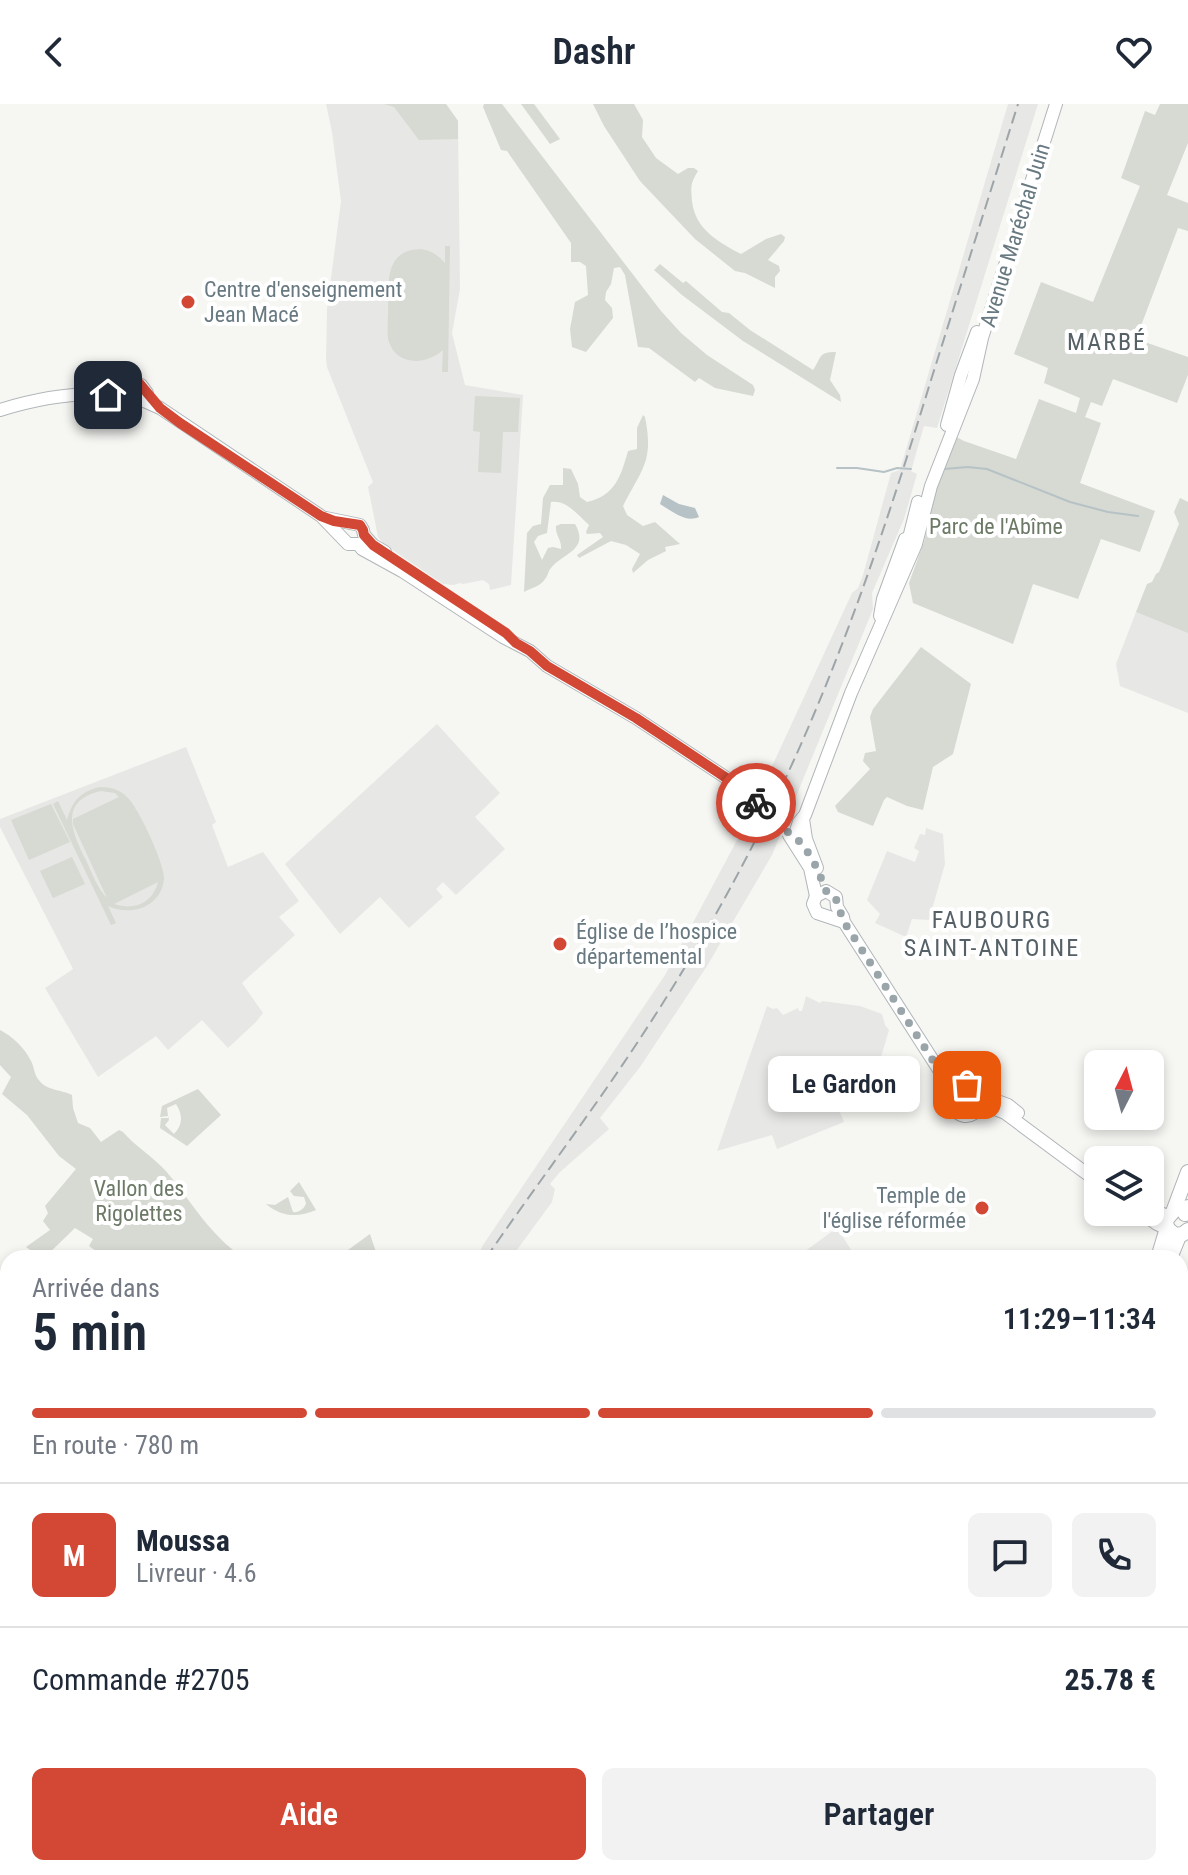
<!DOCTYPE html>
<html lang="fr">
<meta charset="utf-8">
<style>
body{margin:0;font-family:"Roboto Condensed",sans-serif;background:#f2f2f3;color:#1f2937;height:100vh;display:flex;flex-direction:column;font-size:30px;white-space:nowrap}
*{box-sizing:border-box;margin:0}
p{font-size:26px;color:#747a83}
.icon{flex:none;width:44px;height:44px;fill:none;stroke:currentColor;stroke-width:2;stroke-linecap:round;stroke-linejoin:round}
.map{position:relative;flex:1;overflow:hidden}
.drawer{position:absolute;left:0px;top:1146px;width:1188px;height:626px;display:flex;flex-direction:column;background:#fff;border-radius:24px 24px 0 0;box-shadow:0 4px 12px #0003}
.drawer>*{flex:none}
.needle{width:52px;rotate:6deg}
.buttons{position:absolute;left:1084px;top:946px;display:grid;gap:16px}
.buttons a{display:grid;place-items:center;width:80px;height:80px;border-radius:12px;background:#fff;box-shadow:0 4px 12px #0003;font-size:40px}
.pin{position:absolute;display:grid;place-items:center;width:68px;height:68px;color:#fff;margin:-34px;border-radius:16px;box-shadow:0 4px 12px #0006}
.courier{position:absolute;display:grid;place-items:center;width:80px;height:80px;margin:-40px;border:6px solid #d34735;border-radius:50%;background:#fff;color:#222;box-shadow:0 2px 10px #0007}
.bubble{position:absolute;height:56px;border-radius:12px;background:#fff;box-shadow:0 4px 12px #0003;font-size:26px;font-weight:600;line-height:56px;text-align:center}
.head em{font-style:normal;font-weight:600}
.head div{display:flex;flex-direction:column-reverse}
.head{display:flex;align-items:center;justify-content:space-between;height:136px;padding:0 32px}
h1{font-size:52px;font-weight:600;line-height:60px}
.bar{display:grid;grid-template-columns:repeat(4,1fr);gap:12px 8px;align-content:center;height:96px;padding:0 32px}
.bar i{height:10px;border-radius:6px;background:#e0e1e3}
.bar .current{background:#d34735}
.bar p{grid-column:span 4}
.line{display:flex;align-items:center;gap:20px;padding:0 32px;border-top:2px solid #e0e1e3}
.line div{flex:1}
.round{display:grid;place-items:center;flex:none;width:84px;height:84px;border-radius:12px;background:#f2f2f3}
.cta{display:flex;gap:16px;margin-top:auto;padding:16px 32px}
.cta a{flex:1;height:92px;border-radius:12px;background:#d34735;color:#fff;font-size:32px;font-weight:600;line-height:92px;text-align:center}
.cta a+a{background:#f2f2f3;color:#1f2937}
header{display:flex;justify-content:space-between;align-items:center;height:104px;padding:0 32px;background:#fff;font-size:36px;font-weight:600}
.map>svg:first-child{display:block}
.built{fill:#e7e7e6}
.green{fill:#d6dad2;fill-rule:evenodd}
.water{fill:#b6c2c5}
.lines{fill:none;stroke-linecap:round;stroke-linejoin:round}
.stream{stroke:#b6c2c5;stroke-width:2}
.secondary-casing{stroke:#b0b6b9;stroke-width:14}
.primary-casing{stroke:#afb4b7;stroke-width:16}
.secondary{stroke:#fff;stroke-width:12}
.primary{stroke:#fff;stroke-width:14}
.rail{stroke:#9da5a8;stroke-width:2;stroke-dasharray:12 6;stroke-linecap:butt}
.secondary-bridge-casing{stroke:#b0b6b9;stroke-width:14;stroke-linecap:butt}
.secondary-bridge{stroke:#fff;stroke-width:12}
.done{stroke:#9aa5a9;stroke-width:8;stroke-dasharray:0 14.4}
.route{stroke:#d34735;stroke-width:10}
.poi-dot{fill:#d34735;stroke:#fff;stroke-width:3}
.labels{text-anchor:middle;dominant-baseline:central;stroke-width:8;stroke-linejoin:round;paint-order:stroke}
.street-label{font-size:22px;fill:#687981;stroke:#fff}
.poi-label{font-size:22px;fill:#687981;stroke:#fff;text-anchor:start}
.park-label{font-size:22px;fill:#6c7966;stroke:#fff}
.neighbourhood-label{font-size:24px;letter-spacing:2px;fill:#556167;stroke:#fff}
</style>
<header><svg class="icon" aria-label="back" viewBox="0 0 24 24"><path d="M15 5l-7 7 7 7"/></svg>Dashr<svg class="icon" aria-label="heart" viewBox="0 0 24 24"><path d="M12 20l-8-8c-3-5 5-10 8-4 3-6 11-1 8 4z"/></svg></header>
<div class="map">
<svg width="1188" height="1771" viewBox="0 0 1188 1771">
<rect width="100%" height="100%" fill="#f6f6f3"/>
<!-- built -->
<g class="built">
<polygon points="326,0 446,0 458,17 460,185 452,229 465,281 523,291 511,481 490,486 489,480 483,476 463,480 460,479 454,481 443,480 385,441 378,433 368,383 373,378 327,263 326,255 327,205 341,97 332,28"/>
<polygon points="1008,0 1038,0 937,324 924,322 911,367 917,370 904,415 872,489 873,505 772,751 707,862 640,963 600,1014 609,1025 559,1069 550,1080 555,1085 552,1098 511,1154 477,1154 483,1141 665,871 744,723 852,489 858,484 863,471 891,369 900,366"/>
<polygon points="1136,508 1188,528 1188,609 1120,582 1116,560"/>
<polygon points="437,620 500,689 475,713 505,745 456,791 443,778 436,785 443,793 409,824 380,793 340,830 285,760"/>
<polygon points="186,643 216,718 212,721 228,763 263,748 299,797 279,813 295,831 242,879 263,909 256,918 228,944 202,916 168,946 156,932 98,973 45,884 73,865 0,723 0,715"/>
<polygon points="926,724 943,730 945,760 929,816 912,815 906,833 875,819 880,810 867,796 887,747 915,758 919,747 914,744 920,730 925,731"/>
<polygon points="806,892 820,899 822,897 860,902 882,910 885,921 889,926 878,963 833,955 820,961 844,1018 777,1045 772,1031 717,1047 767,902 773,905 777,904 783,911 798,904 799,907 802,907"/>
<polygon points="834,1126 837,1126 840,1128 856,1154 807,1154 804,1148"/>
<polygon points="0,1393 8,1397 8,1458 0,1453"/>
<polygon points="8,1706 8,1764 82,1764 77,1771 0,1771 0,1714"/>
</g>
<!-- green -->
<g class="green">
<polygon points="384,0 446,0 458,17 458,35 419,36 394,3"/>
<polygon points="484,0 502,0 661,207 681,229 707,251 753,281 755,286 753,292 715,284 699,274 695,278 649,244 638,243 625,171 620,163 614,164 611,180 606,188 605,196 612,204 613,214 586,248 572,243 570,225 575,198 588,191 586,162 580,158 571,158 571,139 507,47 501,46 483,3"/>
<polygon points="521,0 534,0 560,35 550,40"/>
<path d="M593 0H634L643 16 642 33 656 54 678 70 688 64H694L698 67C690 80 691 83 692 97 695 125 718 138 741 150L766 135 781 130 785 133 784 137 768 156 779 162 780 167 775 173V184L745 169 735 167 695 135 640 77 604 22Z"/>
<polygon points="1160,0 1188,0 1188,39 1167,91 1188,99 1188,127 1178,124 1136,235 1188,253 1188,271 1177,299 1113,275 1102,302 1091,298 1085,313 1101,319 1080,379 1155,407 1140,448 1101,435 1078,495 1033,480 1013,540 913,499 909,479 925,435 927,419 951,330 964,337 1016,355 1039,295 1076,309 1080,294 1044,279 1048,264 1014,250 1041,178 1093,198 1140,82 1121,74 1145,7 1155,11"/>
<path d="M445 142H450L448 268H442L443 246C425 262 395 262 388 235 387 227 388 217 388 210 389 187 383 152 412 146 426 143 436 149 445 159Z"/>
<path d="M660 160 683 179 686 177 722 208 729 209 750 226 813 266C822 253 818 248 836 248L830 276 840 291 841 298 743 237 682 191 654 166Z"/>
<polygon points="475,292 520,294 518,328 503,328 501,369 478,368 480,328 473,327"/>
<path d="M643 311 645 313C654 358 642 364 623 402L627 411 643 422 655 418 680 440 665 443 666 447 648 456 633 469 632 465 640 450 626 441 611 437 579 454 577 451 603 433 600 429 587 430 586 428 589 421C578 411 567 396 551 398L547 429 538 432 534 438 542 456 548 444 553 443 561 445C562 436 555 431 556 422L561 420H575C590 446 563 449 551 464 548 467 548 472 545 475 541 482 531 484 524 488L527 429 533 422 541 420 543 394 550 381H563V364L571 365 578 380 580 393 587 398C615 392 621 372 628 347L637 345V324Z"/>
<polygon points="1180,394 1188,398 1188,529 1136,508 1147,480 1152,478 1156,470 1159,468 1179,420 1174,408"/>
<polygon points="921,543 971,580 953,650 933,663 923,706 907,702 887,693 884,696 873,722 838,708 835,702 870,665 863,657 865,649 876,647 870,613 873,605"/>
<path d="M100 683C111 683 121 686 128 694 139 705 164 759 164 774 162 803 131 813 108 802L116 819 111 821 53 700 58 697 67 716C72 697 81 687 100 683ZM101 687 115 689 119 693 73 715V720L107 794C97 784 92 769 86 756 72 728 58 697 101 687ZM158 778C153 799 134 807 114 800Z"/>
<polygon points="51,700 70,738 29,756 11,716"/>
<polygon points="72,753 85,780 53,794 40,767"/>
<path d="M0 926C13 933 24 943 31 957 34 962 34 970 38 975 46 987 60 985 72 991L73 1004 78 1019 90 1024 101 1038 119 1026 123 1028C135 1042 152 1052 165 1066 191 1096 210 1133 245 1154H106L89 1142 93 1135 75 1124 44 1154H41L26 1143 50 1126 43 1117 48 1109 45 1102 76 1065 59 1052 27 1011 2 990 11 973 0 961Z"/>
<path d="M198 985 221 1011 187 1042 160 1024 161 1014H168V1012L169 1016 165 1021 174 1030C183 1021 183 1011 176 1000L167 1004 168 1012 160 1013 162 1002Z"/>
<path d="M299 1078 316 1106C297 1114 282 1113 266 1100L275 1101 288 1093 293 1108C299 1109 305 1104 306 1099L304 1093 294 1092 290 1087Z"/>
<polygon points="370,1130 378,1154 336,1154 337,1154"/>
<polygon points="0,1571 8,1573 8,1706 0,1714"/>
</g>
<!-- water -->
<g class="water">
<path d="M663 391 679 400 695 404 699 413C685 419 672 407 660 400Z"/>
<polygon points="1188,1168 1188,1681 1180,1699 1180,1185"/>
<polygon points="874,1764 1117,1764 1112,1771 869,1771"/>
</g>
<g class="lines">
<!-- stream -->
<g class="stream">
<polyline points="837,364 857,364 884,368 897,364 911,365"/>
<polyline points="944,365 968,363 987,365 1070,398 1108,408 1138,412"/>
</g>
<defs>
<g id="secondary">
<polyline points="106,289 119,286 127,279 134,278 141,281 147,289"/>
<polyline points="142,296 160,304 321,412 348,440 358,440 362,445 402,467 503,533 530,547 547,562 636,614 731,677 757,701"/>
<path d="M0 306C33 296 71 288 106 291 118 292 124 299 135 300L142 296 143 284"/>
<polyline points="947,321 961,271 977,228"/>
<polyline points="326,414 360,421 363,426 364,431 373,441 385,448"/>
<polyline points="907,442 918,398"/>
<polyline points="880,512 883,495 905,435"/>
<polyline points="803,715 806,735 817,764"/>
<polyline points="789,731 810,764 816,792"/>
<polyline points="793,736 799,718 805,711 851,589 916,440 931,382 973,275 982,234 1056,0"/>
<path d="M844 818 817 809 813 800 816 792 826 787 836 793 837 803 843 813 844 818 941 969C944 977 950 986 951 993 953 1001 949 999 954 1005 966 1021 985 1007 980 989L971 982C962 980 955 983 951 992"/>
<polyline points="981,991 1008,1001 1018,1009"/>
<polyline points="978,1007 995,1005 1005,1009 1098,1078"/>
<polyline points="1150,1105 1168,1112"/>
<polyline points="1140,1108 1157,1120 1166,1124"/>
<polyline points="1180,1716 1188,1705"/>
<polyline points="1138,1771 1143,1764"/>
</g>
<g id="primary">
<polyline points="1185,1110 1188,1103"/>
<polyline points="1167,1124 1175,1131 1183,1130 1188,1126"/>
<polyline points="1158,1154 1167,1124 1166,1116 1173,1108 1188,1068"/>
<polyline points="1170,1154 1179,1132"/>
<polyline points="1180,1682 1188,1684"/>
<polyline points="803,1771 811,1764"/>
</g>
</defs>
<!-- secondary casing -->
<use href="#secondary" class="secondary-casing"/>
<!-- primary casing -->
<use href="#primary" class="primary-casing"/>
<!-- secondary -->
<use href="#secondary" class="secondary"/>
<!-- primary -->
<use href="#primary" class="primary"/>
<!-- rail -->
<g class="rail">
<path d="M486 1154C537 1080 592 1008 641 933 687 863 729 790 766 715 836 574 885 426 931 276 960 184 989 92 1018 0"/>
<polyline points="21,1771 28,1764"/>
<polyline points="37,1771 43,1764"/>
<polyline points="59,1771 64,1764"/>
</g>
<defs>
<polyline id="secondary-bridge" points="757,701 784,726"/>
</defs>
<!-- secondary-bridge casing -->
<use href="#secondary-bridge" class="secondary-bridge-casing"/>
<!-- secondary-bridge -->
<use href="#secondary-bridge" class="secondary-bridge"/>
</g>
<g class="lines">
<!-- done -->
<polyline class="done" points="756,699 786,727 795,732 807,747 817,764 826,787 836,793 837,803 843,813 844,818 941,969 960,982 967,981"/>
<!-- route -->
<polyline class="route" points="108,291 92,290 119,286 131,278 139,279 160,304 180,319 321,412 334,417 360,421 363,426 364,431 373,441 506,529 516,539 530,547 547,562 636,614 731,677 756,699"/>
</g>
<!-- markers -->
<g class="poi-dot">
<circle cx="188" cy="198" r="8"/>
<circle cx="560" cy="840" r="8"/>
<circle cx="982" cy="1104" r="8"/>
</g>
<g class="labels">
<!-- street labels -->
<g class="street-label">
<text transform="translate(1015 131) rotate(-73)">Avenue Maréchal Juin</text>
</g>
<!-- poi labels -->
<g class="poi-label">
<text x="204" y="185">Centre d'enseignement<tspan x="204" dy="25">Jean Macé</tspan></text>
<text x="576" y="827">Église de l’hospice<tspan x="576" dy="25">départemental</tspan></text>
<text x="966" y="1091" text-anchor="end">Temple de<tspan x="966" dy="25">l'église réformée</tspan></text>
</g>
<!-- park labels -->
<g class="park-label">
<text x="996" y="422">Parc de l'Abîme</text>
<text x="139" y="1084">Vallon des<tspan x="139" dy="25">Rigolettes</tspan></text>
</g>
<!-- neighbourhood labels -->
<g class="neighbourhood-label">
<text x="1107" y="238">MARBÉ</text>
<text x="992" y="816">FAUBOURG<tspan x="992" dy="28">SAINT-ANTOINE</tspan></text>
</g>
</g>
</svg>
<div class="buttons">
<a><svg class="needle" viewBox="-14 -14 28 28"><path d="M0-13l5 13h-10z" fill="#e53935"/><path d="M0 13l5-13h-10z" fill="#747a83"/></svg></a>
<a><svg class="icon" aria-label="layers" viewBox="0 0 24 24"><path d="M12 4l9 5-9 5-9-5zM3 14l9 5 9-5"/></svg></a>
</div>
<div class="pin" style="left:967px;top:981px;background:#ea580c"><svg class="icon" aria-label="bag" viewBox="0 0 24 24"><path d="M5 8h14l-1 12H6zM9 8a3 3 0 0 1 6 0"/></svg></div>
<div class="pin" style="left:108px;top:291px;background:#1f2937"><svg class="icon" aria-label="home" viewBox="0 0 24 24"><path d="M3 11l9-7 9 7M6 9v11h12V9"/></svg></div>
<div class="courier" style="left:756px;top:699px"><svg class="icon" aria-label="bike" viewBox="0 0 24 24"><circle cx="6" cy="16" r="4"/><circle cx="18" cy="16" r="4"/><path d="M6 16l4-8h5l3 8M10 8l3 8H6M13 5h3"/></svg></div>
<div class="bubble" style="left:768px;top:952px;width:152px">Le Gardon</div>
<section class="drawer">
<div class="head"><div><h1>5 min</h1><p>Arrivée dans</p></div><em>11:29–11:34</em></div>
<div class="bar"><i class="current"></i><i class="current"></i><i class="current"></i><i></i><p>En route · 780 m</p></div>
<div class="line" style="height:144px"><b class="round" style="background:#d34735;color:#fff">M</b><div><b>Moussa</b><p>Livreur · 4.6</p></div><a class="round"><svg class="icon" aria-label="chat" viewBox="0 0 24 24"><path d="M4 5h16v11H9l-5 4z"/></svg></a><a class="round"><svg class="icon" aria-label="phone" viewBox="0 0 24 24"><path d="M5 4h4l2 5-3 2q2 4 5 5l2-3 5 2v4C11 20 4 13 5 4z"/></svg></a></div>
<div class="line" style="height:104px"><div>Commande #2705</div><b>25.78 €</b></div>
<div class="cta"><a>Aide</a><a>Partager</a></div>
</section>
</div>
